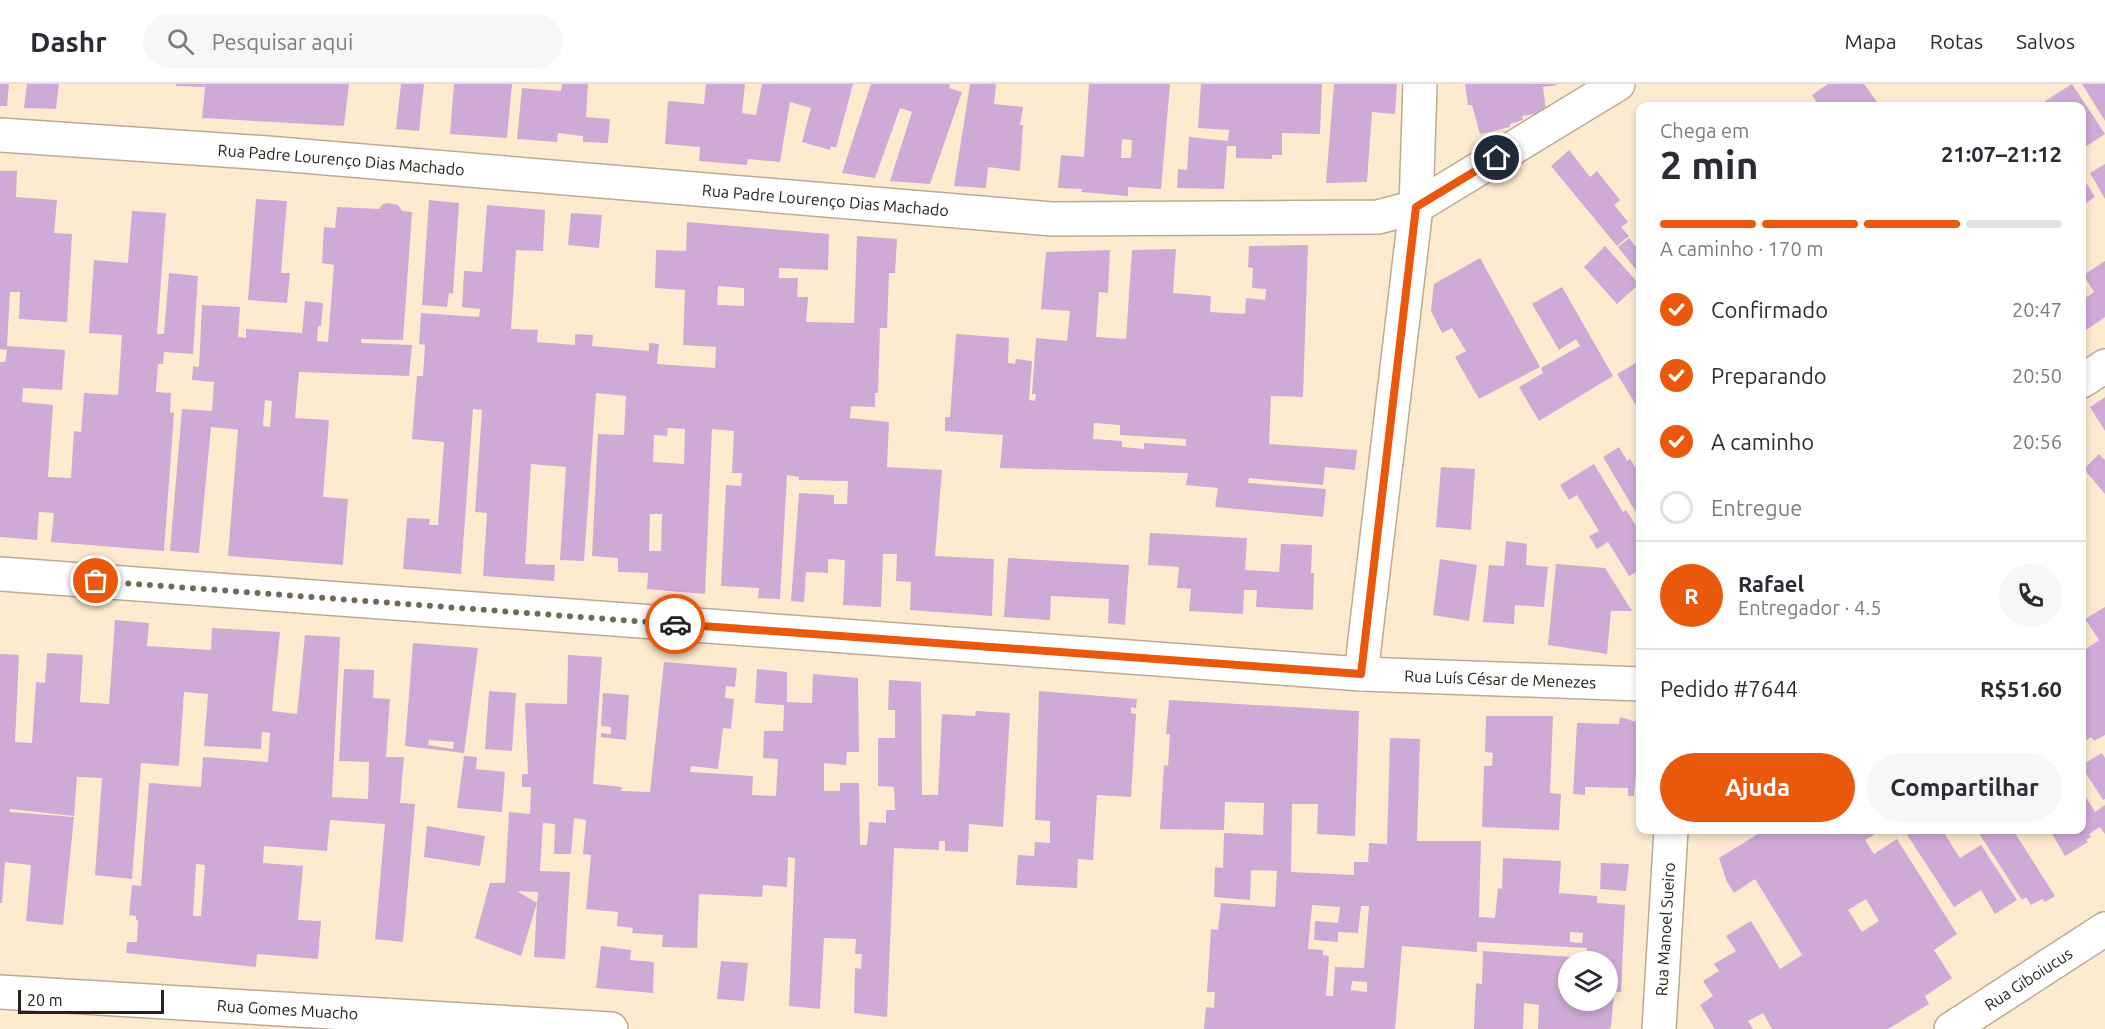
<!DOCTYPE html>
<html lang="pt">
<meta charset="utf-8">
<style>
body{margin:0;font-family:Ubuntu,sans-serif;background:#f7f7f7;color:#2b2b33;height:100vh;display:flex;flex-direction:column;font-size:22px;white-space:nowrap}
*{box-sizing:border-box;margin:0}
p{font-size:20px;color:#7c7c81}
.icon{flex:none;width:33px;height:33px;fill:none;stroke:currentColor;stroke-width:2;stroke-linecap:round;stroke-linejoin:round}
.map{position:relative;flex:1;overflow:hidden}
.side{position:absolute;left:1636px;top:18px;width:450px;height:732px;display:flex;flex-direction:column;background:#fff;border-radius:12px;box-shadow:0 3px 9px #0003}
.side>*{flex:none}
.fabs{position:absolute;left:1558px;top:867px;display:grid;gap:12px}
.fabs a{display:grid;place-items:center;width:60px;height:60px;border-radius:50%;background:#fff;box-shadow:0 3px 9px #0003;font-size:30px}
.scale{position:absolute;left:18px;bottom:15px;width:146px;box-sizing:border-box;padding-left:6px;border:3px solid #272117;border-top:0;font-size:16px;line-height:21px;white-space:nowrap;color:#272117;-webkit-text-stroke:4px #fff;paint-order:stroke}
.pin{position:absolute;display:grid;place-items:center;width:51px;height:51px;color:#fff;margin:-26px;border:3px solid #fff;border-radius:50%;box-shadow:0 2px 6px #0007}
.courier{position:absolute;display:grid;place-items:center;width:60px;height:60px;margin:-30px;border:4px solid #ea580c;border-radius:50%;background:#fff;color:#222;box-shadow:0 2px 8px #0007}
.summary em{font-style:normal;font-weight:700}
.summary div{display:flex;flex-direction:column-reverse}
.summary{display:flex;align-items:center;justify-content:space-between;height:102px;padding:0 24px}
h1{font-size:39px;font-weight:700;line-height:45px}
.bar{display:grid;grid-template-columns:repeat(4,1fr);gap:9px 6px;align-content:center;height:72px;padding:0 24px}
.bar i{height:8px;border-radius:4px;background:#e1e1e2}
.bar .active{background:#ea580c}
.bar p{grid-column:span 4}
.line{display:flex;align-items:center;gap:15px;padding:0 24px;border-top:2px solid #e1e1e2}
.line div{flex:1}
.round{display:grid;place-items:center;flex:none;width:63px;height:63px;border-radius:32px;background:#f7f7f7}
ol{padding:0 24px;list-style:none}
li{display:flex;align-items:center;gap:18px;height:66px}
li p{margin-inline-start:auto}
li .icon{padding:6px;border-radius:50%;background:#ea580c;color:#fff;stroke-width:4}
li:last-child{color:#7c7c81}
li i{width:33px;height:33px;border:3px solid #e1e1e2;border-radius:50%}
.primary-button{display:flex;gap:12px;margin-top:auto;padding:12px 24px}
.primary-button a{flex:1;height:69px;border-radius:36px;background:#ea580c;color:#fff;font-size:24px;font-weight:700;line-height:69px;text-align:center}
.primary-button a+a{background:#f7f7f7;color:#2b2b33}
header{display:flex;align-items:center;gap:36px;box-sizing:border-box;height:84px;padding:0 30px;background:#fff;border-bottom:2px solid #e1e1e2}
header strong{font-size:28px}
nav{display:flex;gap:33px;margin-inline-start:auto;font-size:21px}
.search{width:420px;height:54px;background:#f7f7f7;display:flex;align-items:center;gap:15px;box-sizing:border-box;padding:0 21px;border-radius:33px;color:#7c7c81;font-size:22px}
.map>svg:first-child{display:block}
.building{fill:#cfaad6;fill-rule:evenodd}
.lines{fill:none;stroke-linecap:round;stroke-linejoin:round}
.minor-casing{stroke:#bcab92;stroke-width:36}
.minor{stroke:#fff;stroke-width:33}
.done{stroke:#726858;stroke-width:6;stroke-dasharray:0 10.8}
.route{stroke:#ea580c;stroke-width:8}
.labels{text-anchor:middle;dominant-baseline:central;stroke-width:5;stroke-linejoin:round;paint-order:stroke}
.street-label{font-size:16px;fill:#272117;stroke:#fff}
</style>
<header>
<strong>Dashr</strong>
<div class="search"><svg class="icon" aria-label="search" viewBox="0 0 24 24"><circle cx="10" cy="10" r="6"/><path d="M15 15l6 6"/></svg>Pesquisar aqui</div>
<nav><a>Mapa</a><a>Rotas</a><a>Salvos</a></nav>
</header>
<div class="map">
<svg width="2105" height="945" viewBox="0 0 2105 945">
<rect width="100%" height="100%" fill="#fdebd0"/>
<!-- building -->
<g class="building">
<polygon points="0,0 9,0 7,22 0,22"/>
<polygon points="27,0 59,0 56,25 24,24"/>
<polygon points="176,0 349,0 344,42 202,34 205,3 176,2"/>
<polygon points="401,0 424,0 419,47 396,45"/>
<polygon points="454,0 512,0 507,54 450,50"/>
<polygon points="562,0 588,0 586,33 610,35 608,59 583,58 583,52 558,49 557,58 517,55 522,4 561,7"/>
<polygon points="706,0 745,0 742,29 756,31 762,0 853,0 836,64 831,62 830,66 802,58 811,24 790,18 780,78 748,75 747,81 699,77 700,63 665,60 668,17 704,20"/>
<polygon points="871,0 950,0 949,4 962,8 930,100 890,97 912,28 900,24 875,94 842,89"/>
<polygon points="970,0 996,0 994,20 1023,23 1020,41 1023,41 1020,87 988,83 986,104 954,102"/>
<path d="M1089 0H1170L1161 105 1128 103V112L1081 108 1082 105 1058 104 1061 71 1084 73ZM1122 55 1132 56 1131 74H1121Z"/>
<polygon points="1201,0 1322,0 1320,50 1282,49 1282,71 1272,71 1272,75 1236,74 1236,62 1227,62 1224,105 1177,104 1178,85 1187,86 1189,53 1228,57 1229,46 1198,44"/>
<polygon points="1334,0 1397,0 1395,30 1372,28 1367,98 1326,99"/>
<polygon points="1465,0 1557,0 1557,1 1543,3 1546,26 1541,29 1522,32 1523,36 1510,40 1510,43 1480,50 1472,21 1468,21"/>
<polygon points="1828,0 1864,0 1880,22 1819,22 1812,11"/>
<polygon points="2072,0 2105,50 2082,65 2082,22 2048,22 2045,17"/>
<polygon points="2082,0 2105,0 2105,37"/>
<polygon points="1569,66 1590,93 1597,87 1620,116 1614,121 1628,138 1621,143 1629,152 1617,162 1551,82"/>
<polygon points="2105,80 2105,115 2090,89"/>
<polygon points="0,87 17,87 16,113 57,116 54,149 72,150 67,238 19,235 20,208 10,208 7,262 65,266 62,306 23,304 22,318 53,321 48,393 71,394 74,347 81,348 84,309 118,311 122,251 89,249 94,176 128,179 132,127 166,129 157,250 164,250 169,189 198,192 193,270 164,268 163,280 158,280 156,308 171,309 170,328 174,329 164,467 51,458 54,429 39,428 37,456 0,453 0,278 5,278 7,266 0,265"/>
<polygon points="2082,92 2095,113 2082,122"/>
<polygon points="256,115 287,117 281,189 290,189 287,219 248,216"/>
<polygon points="429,116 459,119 453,210 449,209 447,223 422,221"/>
<path d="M389 119 398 121 402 127 412 128 403 256 361 255V259L412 261 409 292 299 288 295 334 329 336 323 413 348 415 343 481 228 472 238 346 232 345 211 343 199 469 170 467 182 325 212 327 214 298 192 296 193 282 199 283 202 221 240 223 238 253 246 254V245L302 249 305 217 323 219 321 242H318L317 257 328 258 334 181 322 179 324 143 335 144 337 123 379 125 383 120ZM265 316 272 317 270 343 263 342Z"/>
<path d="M487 121 545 126 543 167 516 166 511 245 538 246 537 258 575 261V250L593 251 592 262 649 267V259L659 260 657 280 715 284 716 263 683 261 685 206 655 204 656 166 686 167 687 138 829 150 828 186 779 184V194H798L797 213H808L806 238 854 239 857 152 897 155 895 189H889L887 244H880L878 309H875V323L851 322 850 334 889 338 887 383 942 386 935 472 994 475 992 532 910 526 911 498 896 497 897 470H883L881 523 843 521 845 476 828 475V489L806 488 804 518 791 517 799 409 834 411V420H847L848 397 799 396V393L787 391 780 515 758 514 759 504 721 502 726 401 741 402 742 389H732L734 347 712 345 705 510 647 505 648 489 618 488V474L592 472 598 350 624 351 626 312 596 309 584 477 560 476 566 383 531 380 525 480 555 481 554 497 483 492 487 429 475 428 482 326 473 325 461 490 403 485 407 434 430 435 429 441H438L444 358 412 355 417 292H423L425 261 419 260 421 229 479 233 480 225 462 223 464 187 482 188ZM718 202 744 204V222L717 221ZM668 344 685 345 684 380 653 378 654 351 667 352ZM650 430H662L661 467H649Z"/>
<polygon points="571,129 602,131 599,164 568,161"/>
<polygon points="1629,154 1640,168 1637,171 1641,175 1641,184 1637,187 1618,163"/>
<path d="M1308 161 1303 313 1271 312 1269 360 1357 366 1355 386 1325 383 1323 401 1249 394 1248 399 1326 405 1323 433 1215 423 1218 404 1186 401 1188 389H1184L1000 384 1003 351 945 347V333H950L956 250 1009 254 1008 279 1015 280 1016 275 1032 277 1029 316 1035 317 1036 310H1032L1036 254 1067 257 1070 227 1041 225 1046 168 1110 166 1108 209 1099 208 1096 253 1126 255 1132 166 1176 165 1173 209 1211 212 1210 228 1245 230 1246 214 1265 216 1266 205 1252 204 1253 184 1248 183 1249 162ZM1094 339 1120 341V351L1186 355V362L1144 359V365L1122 363V357L1093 355Z"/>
<polygon points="1605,162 1639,200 1617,220 1584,183"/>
<polygon points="1480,174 1540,283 1479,315 1455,273 1466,267 1452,244 1442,249 1431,227 1434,200"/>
<polygon points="2105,177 2105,233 2082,249 2082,206 2087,213 2094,208 2086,195 2082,197 2082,192"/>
<polygon points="1562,203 1613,292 1539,337 1519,303 1543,289 1541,284 1580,262 1576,255 1559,266 1532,220"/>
<polygon points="1641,276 1641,329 1617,290"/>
<polygon points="2105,313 2105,347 2090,323"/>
<polygon points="1619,363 1627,377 1630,375 1641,392 1641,437 1603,373"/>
<polygon points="2099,370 2105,376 2105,410 2084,385"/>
<polygon points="1594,380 1623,428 1626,426 1641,450 1641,485 1629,492 1608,458 1597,465 1589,452 1599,447 1577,411 1569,416 1560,401"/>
<polygon points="1441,383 1475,385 1471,446 1436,443"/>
<polygon points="1150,449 1247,454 1245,486 1279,488 1281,460 1312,461 1311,489 1314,489 1313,526 1256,523 1257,506 1244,506 1243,530 1189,527 1191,505 1177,504 1179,483 1148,481"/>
<polygon points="1506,457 1527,460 1526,481 1548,483 1544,523 1515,521 1514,540 1483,538 1489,481 1504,482"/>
<polygon points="1008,474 1129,481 1125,541 1108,539 1109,515 1051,512 1050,536 1004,533"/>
<polygon points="1440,475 1477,481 1469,537 1433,531"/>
<polygon points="1556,480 1605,484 1632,527 1611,527 1607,570 1548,561"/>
<polygon points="2105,523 2105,651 2094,657 2091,653 2082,659 2082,560 2086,565 2099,556 2085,535"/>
<path d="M115 536 149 539 147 562 211 566 212 544 280 548 272 627 297 630 305 551 340 553 332 713 368 715 369 678 339 677 344 585 374 586 373 614 390 615 386 673H404L400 719 415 720 403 858 375 855 385 740 330 736 327 767 264 762 263 779 303 782 298 836 321 837 318 875 257 870 256 883 126 869 127 858H137L138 836H136V832L129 831 132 801 141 802 149 699 201 703 203 673 268 678 270 649 262 648 261 665 204 662 208 610 184 608 179 682 141 679 132 795 95 791 102 694 77 693 74 732 10 725V728L74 733 63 841 26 837 31 781 5 778 2 819H0V570L19 571 15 658 32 659 36 598 45 599 47 569 83 571 80 618 109 620ZM196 780 205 781 201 832H193Z"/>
<path d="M413 559 478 564 464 669 405 662ZM429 656 454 658 453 665 428 661Z"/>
<path d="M568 571 602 573 593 700 622 703 621 707 650 708 664 578 737 584 735 603 726 602 725 614 734 615 731 645 723 644 718 685 691 682 690 688 753 692 752 711 776 712 778 675 763 674 764 647H783L784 621 755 619 757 585 787 588V618L812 619 813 590 858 594 859 668H847L846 681 824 679V707H840V699H859L860 761H867L869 738 886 739V726H895L894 703 878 702V654H895V626H888L889 596 921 598 922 711H938L942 630 975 632 976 627 1010 629 1003 743 969 740 968 768 945 767V757H939V766L894 764 887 933 854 929 855 884 861 885 862 870H855L856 855 824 854 820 925 789 922 795 774 788 773 787 803 763 801 762 813 699 810 697 864 662 863 663 851 632 849 633 844 617 842 618 828 586 825 591 771 583 770 586 736 574 734 571 770H554L555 740 543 739 540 787 570 788 565 875 534 873 537 819 521 872 475 854 490 799H505L509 728 530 730 531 703H522V690H528L525 619 567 620ZM517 807 538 808 537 819Z"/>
<polygon points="489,607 516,609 512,667 485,665"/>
<polygon points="1039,607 1137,615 1136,624 1131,623 1131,629 1136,630 1131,713 1097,711 1093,776 1078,775 1077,804 1016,801 1018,771 1034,772 1035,758 1050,759 1050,737 1035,736"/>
<polygon points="603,609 629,611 626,656 601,653 601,649 611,650 611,643 601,642"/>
<path d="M1169 616 1359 627 1355 752 1317 750 1318 720H1292L1291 788 1354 791V778H1368L1369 759 1387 760 1390 654 1420 655 1417 757H1481L1479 833 1495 834 1498 804 1502 805 1503 774 1561 777 1559 809 1597 812V819L1625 821 1621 908H1614L1611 943 1609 945H1538L1539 921 1524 919 1523 945H1474L1476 899 1482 900 1483 867 1586 874 1587 864 1477 858V868L1402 862 1395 945H1204L1206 923 1214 924 1215 908H1207L1211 845 1218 846 1221 819 1275 823 1277 787 1251 786 1250 816 1214 813 1215 783 1223 784 1224 749 1263 751 1264 719 1225 718 1224 746 1160 745 1164 681 1168 682 1170 650H1166ZM1312 821 1340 823 1338 839 1315 837 1314 856 1338 858V848L1358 849 1361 822H1369L1364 884 1335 883 1333 912H1326L1329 872 1323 871V866L1308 865ZM1570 848 1583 849 1582 859 1570 858ZM1569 878H1608V916H1569ZM1352 897 1367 898V908L1351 906Z"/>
<polygon points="1486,632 1553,632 1550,709 1561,710 1559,746 1482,743 1484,682 1492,682 1493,669 1485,668"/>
<polygon points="1620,633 1636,638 1640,644 1634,712 1628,712 1628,704 1585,703 1585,711 1573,710 1577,639 1619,640"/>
<polygon points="2102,669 2105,674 2105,715 2103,716 2082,683 2082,681"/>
<polygon points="464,672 477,673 476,685 505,688 502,728 457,724"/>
<polygon points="2082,706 2095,728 2105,721 2105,750 2100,743 2089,750 2091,753 2086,756 2088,758 2065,772 2050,746 2082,746"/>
<polygon points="427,742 485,752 480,782 424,773"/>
<path d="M1762 746H1882L1865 756 1874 770 1897 755 1957 850 1934 866 1952 894 1925 912 1929 920 1888 945H1772L1763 929 1748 937 1753 945H1715L1700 921 1713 912 1703 897 1719 887 1714 880 1736 867 1726 852 1751 837 1780 885 1802 871 1755 795 1734 809 1727 798 1719 774 1763 747ZM1866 815 1879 837 1862 848 1848 826Z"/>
<polygon points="1904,746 1942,746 1960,774 1981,761 2017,816 1995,830 1981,806 1954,823"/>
<polygon points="1977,746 2013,746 2055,812 2045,818 2042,815 2031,821 2026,813 2022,816"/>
<polygon points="1601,779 1629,780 1626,807 1600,805"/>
<polygon points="601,862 631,866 630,876 654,878 653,909 596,904"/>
<polygon points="721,877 748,879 744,917 717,915"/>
</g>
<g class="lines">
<defs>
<g id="minor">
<path id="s1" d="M0 51 267 69 1052 135 1378 133 1416 123 1618 0"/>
<polyline points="2082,297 2105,282"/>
<path id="s2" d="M0 490 1361 590 1641 600"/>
<polyline points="1361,590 1416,123 1420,0"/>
<path id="s3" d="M0 908 611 945"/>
<path id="s4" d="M1659 945 1671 746"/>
<path id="s5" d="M1951 945 2105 845"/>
</g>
</defs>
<!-- minor casing -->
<use href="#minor" class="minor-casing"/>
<!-- minor -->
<use href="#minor" class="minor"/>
</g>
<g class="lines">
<!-- done -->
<polyline class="done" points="96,497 675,540"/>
<!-- route -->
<polyline class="route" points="675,540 1361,590 1416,123 1497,74"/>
</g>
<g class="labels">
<!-- street labels -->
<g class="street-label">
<text stroke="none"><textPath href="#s1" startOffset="342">Rua Padre Lourenço Dias Machado</textPath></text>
<text stroke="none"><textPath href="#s1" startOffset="828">Rua Padre Lourenço Dias Machado</textPath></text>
<text stroke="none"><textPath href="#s2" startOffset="1504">Rua Luís César de Menezes</textPath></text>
<text stroke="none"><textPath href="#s4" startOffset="100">Rua Manoel Sueiro</textPath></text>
<text stroke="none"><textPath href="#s5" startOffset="92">Rua Giboiucus</textPath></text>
<text stroke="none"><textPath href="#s3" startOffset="288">Rua Gomes Muacho</textPath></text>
</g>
</g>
</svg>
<div class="fabs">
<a><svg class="icon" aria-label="layers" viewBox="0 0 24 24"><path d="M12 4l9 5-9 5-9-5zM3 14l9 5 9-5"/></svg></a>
</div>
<div class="scale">20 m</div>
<div class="pin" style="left:96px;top:497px;background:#ea580c"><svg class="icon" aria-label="bag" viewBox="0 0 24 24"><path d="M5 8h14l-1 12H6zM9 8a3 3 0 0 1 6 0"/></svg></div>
<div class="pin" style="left:1497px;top:74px;background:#1f2937"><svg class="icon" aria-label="home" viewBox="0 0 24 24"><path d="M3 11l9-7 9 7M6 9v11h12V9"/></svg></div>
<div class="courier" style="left:675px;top:540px"><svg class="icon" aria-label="car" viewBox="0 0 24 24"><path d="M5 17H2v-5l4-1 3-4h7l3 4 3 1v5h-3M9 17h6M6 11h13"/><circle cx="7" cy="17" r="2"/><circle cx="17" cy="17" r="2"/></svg></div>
<section class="side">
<div class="summary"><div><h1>2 min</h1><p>Chega em</p></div><em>21:07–21:12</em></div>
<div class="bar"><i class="active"></i><i class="active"></i><i class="active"></i><i></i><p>A caminho · 170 m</p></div>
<ol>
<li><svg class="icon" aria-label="check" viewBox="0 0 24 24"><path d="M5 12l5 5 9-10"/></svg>Confirmado<p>20:47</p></li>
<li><svg class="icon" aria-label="check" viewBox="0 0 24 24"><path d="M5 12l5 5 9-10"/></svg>Preparando<p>20:50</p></li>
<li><svg class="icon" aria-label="check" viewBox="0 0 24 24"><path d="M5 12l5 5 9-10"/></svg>A caminho<p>20:56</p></li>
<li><i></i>Entregue</li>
</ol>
<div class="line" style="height:108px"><b class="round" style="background:#ea580c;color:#fff">R</b><div><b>Rafael</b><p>Entregador · 4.5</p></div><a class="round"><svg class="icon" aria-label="phone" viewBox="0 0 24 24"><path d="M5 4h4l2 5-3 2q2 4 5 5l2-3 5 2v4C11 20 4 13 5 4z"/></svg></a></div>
<div class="line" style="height:78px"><div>Pedido #7644</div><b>R$51.60</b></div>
<div class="primary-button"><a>Ajuda</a><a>Compartilhar</a></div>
</section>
</div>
